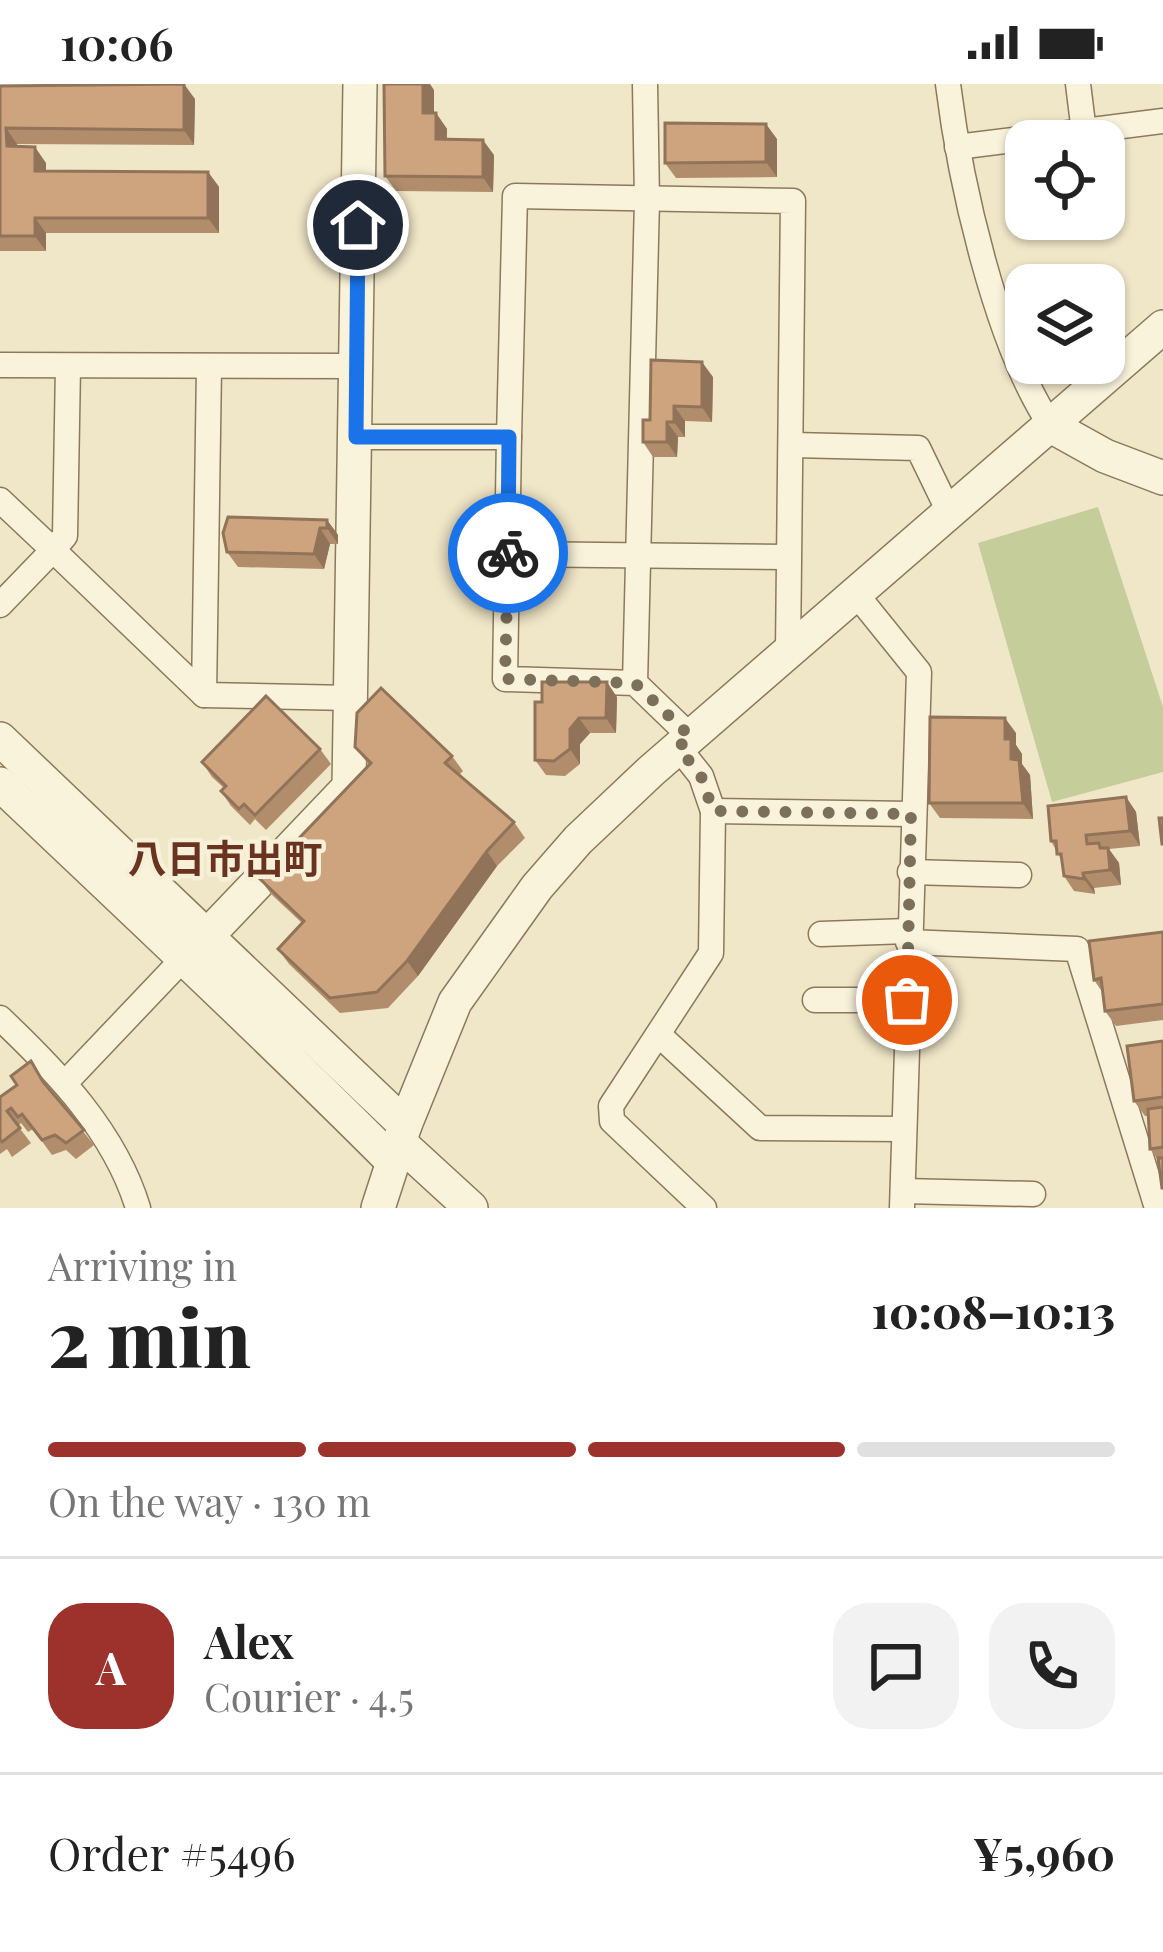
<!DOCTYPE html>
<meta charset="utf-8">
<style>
body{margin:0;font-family:"Playfair Display","Noto Sans JP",serif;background:#f2f2f2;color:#222;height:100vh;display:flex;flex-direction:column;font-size:45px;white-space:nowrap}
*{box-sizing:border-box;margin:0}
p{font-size:39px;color:#767676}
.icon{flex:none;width:66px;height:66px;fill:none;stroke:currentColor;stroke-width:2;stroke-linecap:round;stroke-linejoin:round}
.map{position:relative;height:1124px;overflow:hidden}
.drawer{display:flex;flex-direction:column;background:#fff;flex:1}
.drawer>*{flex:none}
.buttons{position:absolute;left:1005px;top:36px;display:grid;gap:24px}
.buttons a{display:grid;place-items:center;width:120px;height:120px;border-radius:24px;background:#fff;box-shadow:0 3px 9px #0004;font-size:60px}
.pin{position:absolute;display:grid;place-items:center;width:102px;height:102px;color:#fff;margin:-51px;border:6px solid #fff;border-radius:50%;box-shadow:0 3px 12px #0007}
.courier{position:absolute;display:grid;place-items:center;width:120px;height:120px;margin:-60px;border:9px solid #1a73e8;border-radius:50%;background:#fff;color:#222;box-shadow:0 3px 15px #0007}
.head em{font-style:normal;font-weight:800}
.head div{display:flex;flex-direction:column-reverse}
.head{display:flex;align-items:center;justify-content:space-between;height:204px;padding:0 48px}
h1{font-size:78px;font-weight:800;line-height:90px}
.bar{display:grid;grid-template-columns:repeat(4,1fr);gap:18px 12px;align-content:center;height:144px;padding:0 48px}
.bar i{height:15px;border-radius:9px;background:#e0e0e0}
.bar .on{background:#9d312b}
.bar p{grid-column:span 4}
.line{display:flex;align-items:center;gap:30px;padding:0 48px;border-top:3px solid #e0e0e0}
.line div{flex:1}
.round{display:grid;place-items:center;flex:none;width:126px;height:126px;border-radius:36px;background:#f2f2f2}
.status{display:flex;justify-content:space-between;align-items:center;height:84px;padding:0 60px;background:#fff;direction:ltr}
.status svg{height:33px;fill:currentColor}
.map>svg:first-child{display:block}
.pitch{fill:#c5ce9b}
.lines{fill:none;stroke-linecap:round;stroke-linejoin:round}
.minor-casing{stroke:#8c795c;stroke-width:27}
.tertiary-casing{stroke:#8c795c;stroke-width:36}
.minor{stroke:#faf3dc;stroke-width:24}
.tertiary{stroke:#faf3dc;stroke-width:33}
.wall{fill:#b18d6c}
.shaded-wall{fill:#907358}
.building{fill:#cea47e;stroke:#907358;stroke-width:3}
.done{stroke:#7c705b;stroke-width:12;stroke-dasharray:0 21.6}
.route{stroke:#1a73e8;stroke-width:15}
.labels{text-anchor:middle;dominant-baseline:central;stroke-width:9;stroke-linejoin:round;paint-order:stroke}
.quarter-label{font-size:39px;font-weight:bold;fill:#6a331f;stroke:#f7f0d8}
</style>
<div class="status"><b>10:06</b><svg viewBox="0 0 49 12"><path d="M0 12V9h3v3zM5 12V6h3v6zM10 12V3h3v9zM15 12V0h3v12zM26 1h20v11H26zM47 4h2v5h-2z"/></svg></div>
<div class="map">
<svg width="1163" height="1124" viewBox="0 0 1163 1124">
<rect width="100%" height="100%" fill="#f0e6c8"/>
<!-- pitch -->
<polygon class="pitch" points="1098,423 1163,623 1163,688 1052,718 978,459"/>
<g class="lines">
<defs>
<g id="minor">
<path d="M948 0C960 98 996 260 1051 342"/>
<polyline points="1078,0 1084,48"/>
<polyline points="957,63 1163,37"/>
<polyline points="0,281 356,282"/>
<polyline points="356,353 509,353 505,595 635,599 691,653"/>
<polyline points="509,353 515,112 793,117 788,568"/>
<polyline points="793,361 918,364 950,430"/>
<polyline points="0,416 53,466 65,452 68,282"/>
<polyline points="508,470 788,473"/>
<polyline points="856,510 919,588 902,1124"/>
<polyline points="0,521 53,466 204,611 350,614"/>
<polyline points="635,599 647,116 645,0"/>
<polyline points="204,611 209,283"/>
<polyline points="678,663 701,692 713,727 711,869 611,1022 612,1037 704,1124"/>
<polyline points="713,727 911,730"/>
<polyline points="910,788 1019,791"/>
<polyline points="821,850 908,847"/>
<polyline points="908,858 1077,865 1157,1124"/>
<polyline points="815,916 907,916"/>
<path d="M0 934C57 988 115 1048 138 1124"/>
<polyline points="659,951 760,1044 904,1045"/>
<polyline points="67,997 182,876"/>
<polyline points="903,1107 1033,1110"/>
</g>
<g id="tertiary">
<polyline points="1051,342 1105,372 1163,394"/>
<polyline points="0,655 405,1041"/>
<path d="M0 700C132 825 264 949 392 1077"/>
<polyline points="207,852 349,703 360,0"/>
<polyline points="399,1058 471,1124"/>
<polyline points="378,1124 405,1041 455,918 537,803 578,756 651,687 1163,243"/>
</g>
</defs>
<!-- minor casing -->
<use href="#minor" class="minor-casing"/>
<!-- tertiary casing -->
<use href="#tertiary" class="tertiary-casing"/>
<!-- minor -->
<use href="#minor" class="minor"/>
<!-- tertiary -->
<use href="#tertiary" class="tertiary"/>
</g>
<!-- wall -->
<g class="wall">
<polygon points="0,2 195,15 194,61 17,60 17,63 46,79 46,87 208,88 219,103 219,149 46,149 46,167 0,167"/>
<polygon points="434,6 434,29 436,29 447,45 447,55 494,71 493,108 396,107 385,92"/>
<polygon points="777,55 777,93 676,94 665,79"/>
<polygon points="713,293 712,338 685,337 685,353 678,353 677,373 653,373 643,358 650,336"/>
<polygon points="327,436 338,451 338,460 330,460 324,485 238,483 227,468"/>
<polygon points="617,613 616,649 590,649 580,660 580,680 565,692 546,691 535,676 535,618"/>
<polygon points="1016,649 1016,661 1022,670 1022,680 1030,691 1033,735 940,734 929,719"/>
<polygon points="355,663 452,672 463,687 459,691 514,738 525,754 497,782 418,892 388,924 340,929 289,880 278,865 302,839 271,810 260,795 369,681"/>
<polygon points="320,665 331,680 266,746 255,735 250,741 231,722 221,707 224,704 212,693 202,678"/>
<polygon points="1126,713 1136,728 1140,762 1109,765 1119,779 1121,801 1094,804 1095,810 1074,807 1064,792 1062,777 1051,757"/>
<polygon points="1163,848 1163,936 1116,942 1105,927 1103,909 1094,896"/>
<polygon points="1163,957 1163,1106 1159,1077 1150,1065 1148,1032 1145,1032 1134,1017"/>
<polygon points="31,977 50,1006 94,1061 76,1075 66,1066 52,1071 33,1045 28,1048 21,1039 18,1042 31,1059 12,1073 7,1065 0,1070 0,1013 17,1001"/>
</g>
<!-- shaded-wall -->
<g class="shaded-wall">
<polygon points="184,0 195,15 194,61 184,46"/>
<polygon points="423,0 430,0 434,6 434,44 423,29"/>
<polygon points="436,29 447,45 446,70 436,55"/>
<polygon points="766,40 777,55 777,93 766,78"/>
<polygon points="6,44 17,60 18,77 7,62"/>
<polygon points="483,56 494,71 493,108 483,93"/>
<polygon points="35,63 46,79 46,102 35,87"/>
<polygon points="208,88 219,103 219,149 208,134"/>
<polygon points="35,134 46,149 46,167 35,152"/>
<polygon points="702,278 713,293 712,338 702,323"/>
<polygon points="674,322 685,337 685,353 674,338"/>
<polygon points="667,338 678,353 677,373 667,358"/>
<polygon points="327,436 338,451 338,460 327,444"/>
<polygon points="320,444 330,460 324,485 314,470"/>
<polygon points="607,598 617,613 616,649 606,634"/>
<polygon points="579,634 590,649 580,660 580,680 570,665 570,645"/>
<polygon points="1005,634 1016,649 1016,661 1022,670 1022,680 1030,691 1033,735 1023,719 1005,655"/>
<polygon points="1126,713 1136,728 1140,762 1130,747"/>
<polygon points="1099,759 1109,773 1108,764 1119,779 1121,801 1110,786"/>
<polygon points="487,767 497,782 418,892 407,877"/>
<polygon points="1083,789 1094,804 1095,810 1084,795"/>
</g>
<!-- building -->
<g class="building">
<polygon points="184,0 184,46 6,44 7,62 35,63 35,87 208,88 208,134 35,134 35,152 0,152 0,2"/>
<polygon points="384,0 423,0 423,29 436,29 436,55 483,56 483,93 385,92"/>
<polygon points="665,39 766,40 766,78 665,79"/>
<polygon points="651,276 702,278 702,323 674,322 674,338 667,338 667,358 643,358 643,336 650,336"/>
<polygon points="228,433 327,436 327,444 320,444 314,470 227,468 223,449"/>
<polygon points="542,598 607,598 606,634 579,634 570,645 570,665 554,677 535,676 535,618 542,618"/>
<polygon points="381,604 452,672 445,679 514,738 487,767 407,877 377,908 330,914 278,865 304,837 260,795 371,679 355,663 357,629"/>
<polygon points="266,612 320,665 255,731 244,720 239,725 221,707 226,702 202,678"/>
<polygon points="930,633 1005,634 1005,655 1011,655 1011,675 1019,676 1023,719 929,719"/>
<polygon points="1126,713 1130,747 1086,751 1087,760 1099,759 1100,764 1108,764 1110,786 1083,789 1084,795 1064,792 1061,770 1057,770 1056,757 1051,757 1048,722"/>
<polygon points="1159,734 1163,734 1163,760 1162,760"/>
<polygon points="1163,848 1163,920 1105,927 1101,894 1094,896 1089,857"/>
<polygon points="1163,957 1163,1013 1134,1017 1127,962"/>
<polygon points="31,977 43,998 84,1046 66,1059 55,1051 42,1056 22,1030 18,1033 11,1024 7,1027 20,1044 2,1058 0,1056 0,1013 17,1001 11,992"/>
<polygon points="1163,1023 1163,1063 1150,1065 1148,1025"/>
<polygon points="1158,1074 1163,1074 1163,1104 1162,1104"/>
</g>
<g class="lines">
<!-- done -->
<polyline class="done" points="508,469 505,595 635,599 691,653 678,663 701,692 713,727 911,730 907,916"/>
<!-- route -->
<polyline class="route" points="358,141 356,353 509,353 508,469"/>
</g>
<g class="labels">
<!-- quarter labels -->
<g class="quarter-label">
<text x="225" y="773">八日市出町</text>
</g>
</g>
</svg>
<div class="buttons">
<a><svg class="icon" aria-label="locate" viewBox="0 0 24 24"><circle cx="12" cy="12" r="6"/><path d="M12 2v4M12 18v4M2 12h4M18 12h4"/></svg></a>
<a><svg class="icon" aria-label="layers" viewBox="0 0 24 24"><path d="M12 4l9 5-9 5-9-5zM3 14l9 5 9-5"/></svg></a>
</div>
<div class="pin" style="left:907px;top:916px;background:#ea580c"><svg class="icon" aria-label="bag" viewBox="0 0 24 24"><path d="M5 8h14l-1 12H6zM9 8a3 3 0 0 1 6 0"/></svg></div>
<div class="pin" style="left:358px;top:141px;background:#1f2937"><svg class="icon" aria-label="home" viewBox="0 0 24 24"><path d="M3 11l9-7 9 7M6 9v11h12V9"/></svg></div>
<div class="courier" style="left:508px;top:469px"><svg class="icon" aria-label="bike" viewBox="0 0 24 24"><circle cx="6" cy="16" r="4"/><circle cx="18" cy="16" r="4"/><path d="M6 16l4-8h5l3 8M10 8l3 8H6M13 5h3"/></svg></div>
</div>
<section class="drawer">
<div class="head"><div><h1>2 min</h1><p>Arriving in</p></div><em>10:08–10:13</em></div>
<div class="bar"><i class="on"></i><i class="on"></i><i class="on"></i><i></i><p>On the way · 130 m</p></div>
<div class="line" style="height:216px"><b class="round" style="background:#9d312b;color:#fff">A</b><div><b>Alex</b><p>Courier · 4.5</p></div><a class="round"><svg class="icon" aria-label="chat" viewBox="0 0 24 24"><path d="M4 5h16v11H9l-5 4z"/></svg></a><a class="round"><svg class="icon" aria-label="phone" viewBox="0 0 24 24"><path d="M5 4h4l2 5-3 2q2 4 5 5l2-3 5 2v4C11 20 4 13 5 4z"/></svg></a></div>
<div class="line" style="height:156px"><div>Order #5496</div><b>¥5,960</b></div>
</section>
